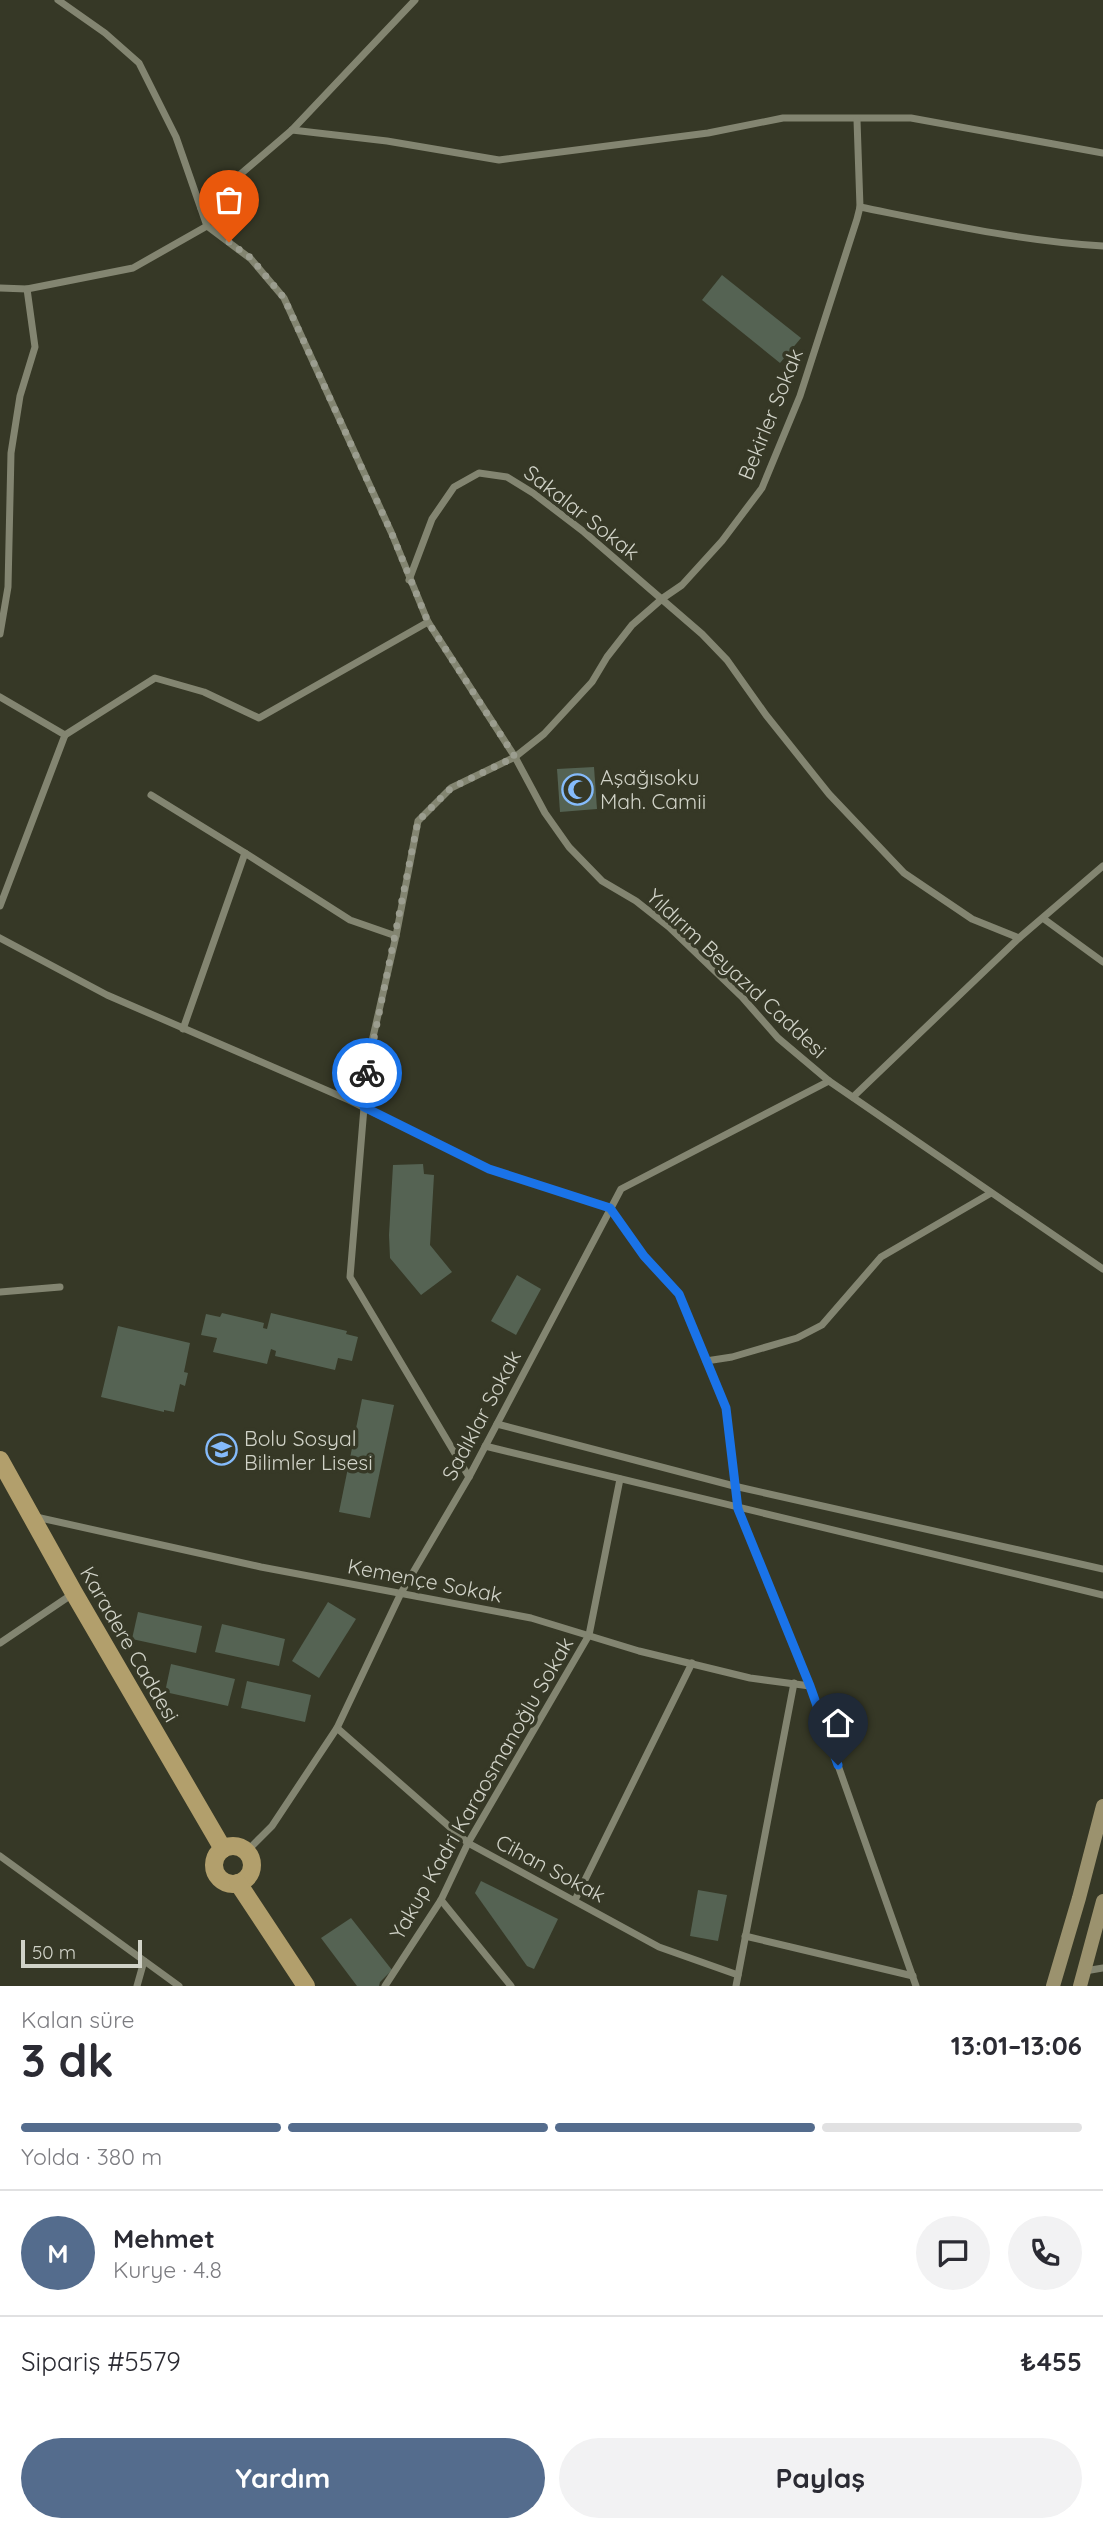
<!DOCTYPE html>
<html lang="tr">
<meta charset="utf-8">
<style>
body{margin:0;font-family:Quicksand,sans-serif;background:#f2f2f3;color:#2b2b33;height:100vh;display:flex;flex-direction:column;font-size:26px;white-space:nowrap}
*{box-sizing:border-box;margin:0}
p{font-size:23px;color:#7c7c81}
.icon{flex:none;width:38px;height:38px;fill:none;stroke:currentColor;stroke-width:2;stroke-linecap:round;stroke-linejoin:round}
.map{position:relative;height:1986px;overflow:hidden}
.side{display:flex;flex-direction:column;background:#fff;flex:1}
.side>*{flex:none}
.scale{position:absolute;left:21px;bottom:18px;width:121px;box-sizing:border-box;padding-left:7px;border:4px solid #d1d3c8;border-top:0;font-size:19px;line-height:24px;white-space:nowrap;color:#d1d3c8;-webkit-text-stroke:5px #363826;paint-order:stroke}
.pin{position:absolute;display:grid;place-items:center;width:60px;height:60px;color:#fff;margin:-72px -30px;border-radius:50% 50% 50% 0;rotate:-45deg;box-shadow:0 0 7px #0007}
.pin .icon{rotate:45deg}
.courier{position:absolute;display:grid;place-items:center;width:70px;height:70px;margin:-35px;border:5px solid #1a73e8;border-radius:50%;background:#fff;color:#222;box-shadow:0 2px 9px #0007}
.headline em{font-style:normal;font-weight:700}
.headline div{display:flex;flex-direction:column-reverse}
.headline{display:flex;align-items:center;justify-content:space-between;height:119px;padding:0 21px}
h1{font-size:46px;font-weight:700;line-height:52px}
.bar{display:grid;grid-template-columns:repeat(4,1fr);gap:10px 7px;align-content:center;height:84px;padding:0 21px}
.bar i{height:9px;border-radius:5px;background:#e1e1e2}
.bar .selected{background:#546c8d}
.bar p{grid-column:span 4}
.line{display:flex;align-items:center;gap:18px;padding:0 21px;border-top:2px solid #e1e1e2}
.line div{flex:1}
.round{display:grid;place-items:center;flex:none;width:74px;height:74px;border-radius:37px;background:#f2f2f3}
.primary-button{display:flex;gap:14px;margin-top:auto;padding:14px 21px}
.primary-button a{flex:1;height:80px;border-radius:42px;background:#546c8d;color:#fff;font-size:28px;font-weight:700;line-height:80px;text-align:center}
.primary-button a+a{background:#f2f2f3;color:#2b2b33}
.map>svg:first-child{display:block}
.building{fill:#556353}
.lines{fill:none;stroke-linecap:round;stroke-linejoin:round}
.street{stroke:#838571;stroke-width:7}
.secondary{stroke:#9b926e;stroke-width:14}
.primary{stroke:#b29f6c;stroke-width:18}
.done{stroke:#9b9d8f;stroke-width:7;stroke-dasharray:0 12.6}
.route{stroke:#1a73e8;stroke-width:9}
.labels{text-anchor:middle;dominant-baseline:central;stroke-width:7;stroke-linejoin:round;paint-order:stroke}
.street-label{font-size:21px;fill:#d1d3c8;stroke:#363826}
.poi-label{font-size:21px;fill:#d1d3c8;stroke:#363826;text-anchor:start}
</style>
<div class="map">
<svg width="1103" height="1986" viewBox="0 0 1103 1986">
<rect width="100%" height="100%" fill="#363826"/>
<!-- building -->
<g class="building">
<polygon points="722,275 801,338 780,363 702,300"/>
<polygon points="594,767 597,809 560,812 557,769"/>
<polygon points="423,1164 424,1174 434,1175 430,1245 452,1272 421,1295 390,1258 389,1235 393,1165"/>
<polygon points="517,1275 541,1289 516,1335 491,1321"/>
<polygon points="222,1313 264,1323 263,1328 267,1329 271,1313 347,1331 346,1334 358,1337 352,1361 338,1358 335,1370 275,1356 276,1351 271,1349 267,1364 213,1352 217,1338 201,1335 206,1314 220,1317"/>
<polygon points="118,1326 190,1343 184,1372 188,1373 185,1386 180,1384 174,1412 164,1410 164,1412 101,1397"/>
<polygon points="362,1399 394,1405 370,1518 339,1512"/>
<polygon points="328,1602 356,1619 319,1678 292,1661"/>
<polygon points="138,1612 202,1626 196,1653 132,1639"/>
<polygon points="222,1624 285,1639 279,1666 215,1652"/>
<polygon points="171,1664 235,1679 228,1706 165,1692"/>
<polygon points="247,1681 311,1695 305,1722 241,1708"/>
<polygon points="481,1881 558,1919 534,1969 527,1966 475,1893"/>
<polygon points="698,1890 727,1895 718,1941 690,1936"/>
<polygon points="351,1918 392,1970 380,1982 379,1986 357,1986 321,1938"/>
</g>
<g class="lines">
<!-- street -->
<g class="street">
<polyline points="58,0 105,33 139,63 176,137 207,226"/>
<polyline points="292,130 387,141 499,160 708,133 783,118 911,118 1103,153"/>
<path d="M860 207C940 223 1021 241 1103 246"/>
<polyline points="201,208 292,130 415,0"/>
<polyline points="207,226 251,259 284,298 392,534 428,622 515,757 545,813 569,847 602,881 636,901 669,927 742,997 778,1038 829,1081 1103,1269"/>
<polyline points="0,288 27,289 133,268 207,226"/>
<polyline points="409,580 432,519 454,487 479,473 507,477 533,493 584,532 702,634 727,660 766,715 829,794 904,873 972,919 1019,938"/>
<polyline points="0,634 8,587 11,453 20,396 35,347 27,289"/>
<polyline points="0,697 65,735 0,906"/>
<polyline points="65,735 155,678 204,692 259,718 428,622"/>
<polyline points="151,795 245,853"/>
<polyline points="1044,919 1103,962"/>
<polyline points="0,938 107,995 349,1100 489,1169 610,1208 644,1256 679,1294 726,1408 738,1509 810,1686 916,1986"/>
<polyline points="183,1029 245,853 350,920 396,936"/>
<polyline points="853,1097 1019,938 1103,866"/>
<polyline points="0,1292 60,1287"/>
<polyline points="706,1361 732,1357 797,1338 822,1325 881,1257 991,1193"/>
<polyline points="497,1424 734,1486 1103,1569"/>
<polyline points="485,1446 1103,1595"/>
<polyline points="469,1477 350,1277 368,1059 396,936 418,821 451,788 515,757 544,734 592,682 607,657 632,625 663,598 682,585 722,541 762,488 800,396 857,219 860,207 857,120"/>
<polyline points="36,1517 261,1567 531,1618 639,1651 750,1678 810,1686"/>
<polyline points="0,1643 74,1593"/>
<polyline points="337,1728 468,1843 659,1947 738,1975"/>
<polyline points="246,1852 272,1826 337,1728 401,1593 469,1477 621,1189 829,1081"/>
<polyline points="0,1856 179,1986"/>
<polyline points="441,1900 511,1986"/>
<polyline points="575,1900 692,1663"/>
<polyline points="745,1936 913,1976"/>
<polyline points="1085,1971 1103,1968"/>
<polyline points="137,1986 144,1961"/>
<polyline points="385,1986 441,1900 468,1843 589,1635 620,1479"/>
<polyline points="736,1986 794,1683"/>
</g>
<!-- secondary -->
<g class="secondary">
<polyline points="1053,1986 1079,1898 1103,1806"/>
<polyline points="1080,1986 1103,1901"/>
</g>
<!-- primary -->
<g class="primary">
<polyline points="0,1460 74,1593 223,1849"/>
<circle cx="233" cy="1865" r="19"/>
<polyline points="238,1883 306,1986"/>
</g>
</g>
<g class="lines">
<!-- done -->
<polyline class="done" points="229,242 251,258 284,298 392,534 428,622 515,757 451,788 418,821 367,1073"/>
<!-- route -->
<polyline class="route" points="367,1073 364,1107 489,1169 610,1208 644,1256 679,1294 726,1408 738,1509 810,1686 838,1765"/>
</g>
<!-- icons -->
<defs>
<symbol id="mosque-ring" viewBox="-11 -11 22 22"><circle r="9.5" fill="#363826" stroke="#85bbfb" stroke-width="1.5"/><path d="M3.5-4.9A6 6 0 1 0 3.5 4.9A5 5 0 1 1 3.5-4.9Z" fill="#85bbfb"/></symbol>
<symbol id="school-ring" viewBox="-11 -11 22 22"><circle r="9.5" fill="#363826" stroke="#85bbfb" stroke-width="1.5"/><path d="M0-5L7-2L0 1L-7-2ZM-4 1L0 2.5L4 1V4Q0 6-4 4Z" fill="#85bbfb"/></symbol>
</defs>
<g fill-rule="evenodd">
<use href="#mosque-ring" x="560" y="772" width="35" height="35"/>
<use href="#school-ring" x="204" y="1432" width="35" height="35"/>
</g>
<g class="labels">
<!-- street labels -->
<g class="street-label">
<text transform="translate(770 414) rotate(-68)">Bekirler Sokak</text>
<text transform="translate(582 512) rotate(38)">Sakalar Sokak</text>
<text transform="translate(737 973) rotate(43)">Yıldırım Beyazıd Caddesi</text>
<text transform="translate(481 1415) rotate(-62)">Sadıklar Sokak</text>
<text transform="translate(425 1580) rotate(11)">Kemençe Sokak</text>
<text transform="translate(130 1644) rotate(60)">Karadere Caddesi</text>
<text transform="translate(481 1788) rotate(-60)">Yakup Kadri Karaosmanoğlu Sokak</text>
<text transform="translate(551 1868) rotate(28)">Cihan Sokak</text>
</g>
<!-- poi labels -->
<g class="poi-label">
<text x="600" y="777">Aşağısoku<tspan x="600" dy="24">Mah. Camii</tspan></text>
<text x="244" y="1438">Bolu Sosyal<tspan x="244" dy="24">Bilimler Lisesi</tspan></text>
</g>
</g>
</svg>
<div class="scale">50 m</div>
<div class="pin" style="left:229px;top:242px;background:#ea580c"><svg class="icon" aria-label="bag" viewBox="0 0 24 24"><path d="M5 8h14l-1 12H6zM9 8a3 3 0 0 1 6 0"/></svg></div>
<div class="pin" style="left:838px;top:1765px;background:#1f2937"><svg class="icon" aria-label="home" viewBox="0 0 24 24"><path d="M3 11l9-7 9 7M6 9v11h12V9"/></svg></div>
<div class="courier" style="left:367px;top:1073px"><svg class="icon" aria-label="bike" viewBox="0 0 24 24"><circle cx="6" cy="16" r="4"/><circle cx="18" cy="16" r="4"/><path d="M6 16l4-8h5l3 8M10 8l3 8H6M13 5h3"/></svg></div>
</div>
<section class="side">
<div class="headline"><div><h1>3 dk</h1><p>Kalan süre</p></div><em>13:01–13:06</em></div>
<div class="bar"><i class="selected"></i><i class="selected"></i><i class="selected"></i><i></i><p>Yolda · 380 m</p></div>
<div class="line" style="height:126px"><b class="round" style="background:#546c8d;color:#fff">M</b><div><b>Mehmet</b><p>Kurye · 4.8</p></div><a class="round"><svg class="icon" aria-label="chat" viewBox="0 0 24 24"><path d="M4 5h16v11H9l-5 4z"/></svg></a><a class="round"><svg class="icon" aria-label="phone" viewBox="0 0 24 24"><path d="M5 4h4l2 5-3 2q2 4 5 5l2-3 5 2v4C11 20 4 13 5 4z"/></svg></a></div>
<div class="line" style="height:91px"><div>Sipariş #5579</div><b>₺455</b></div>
<div class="primary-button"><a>Yardım</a><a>Paylaş</a></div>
</section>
